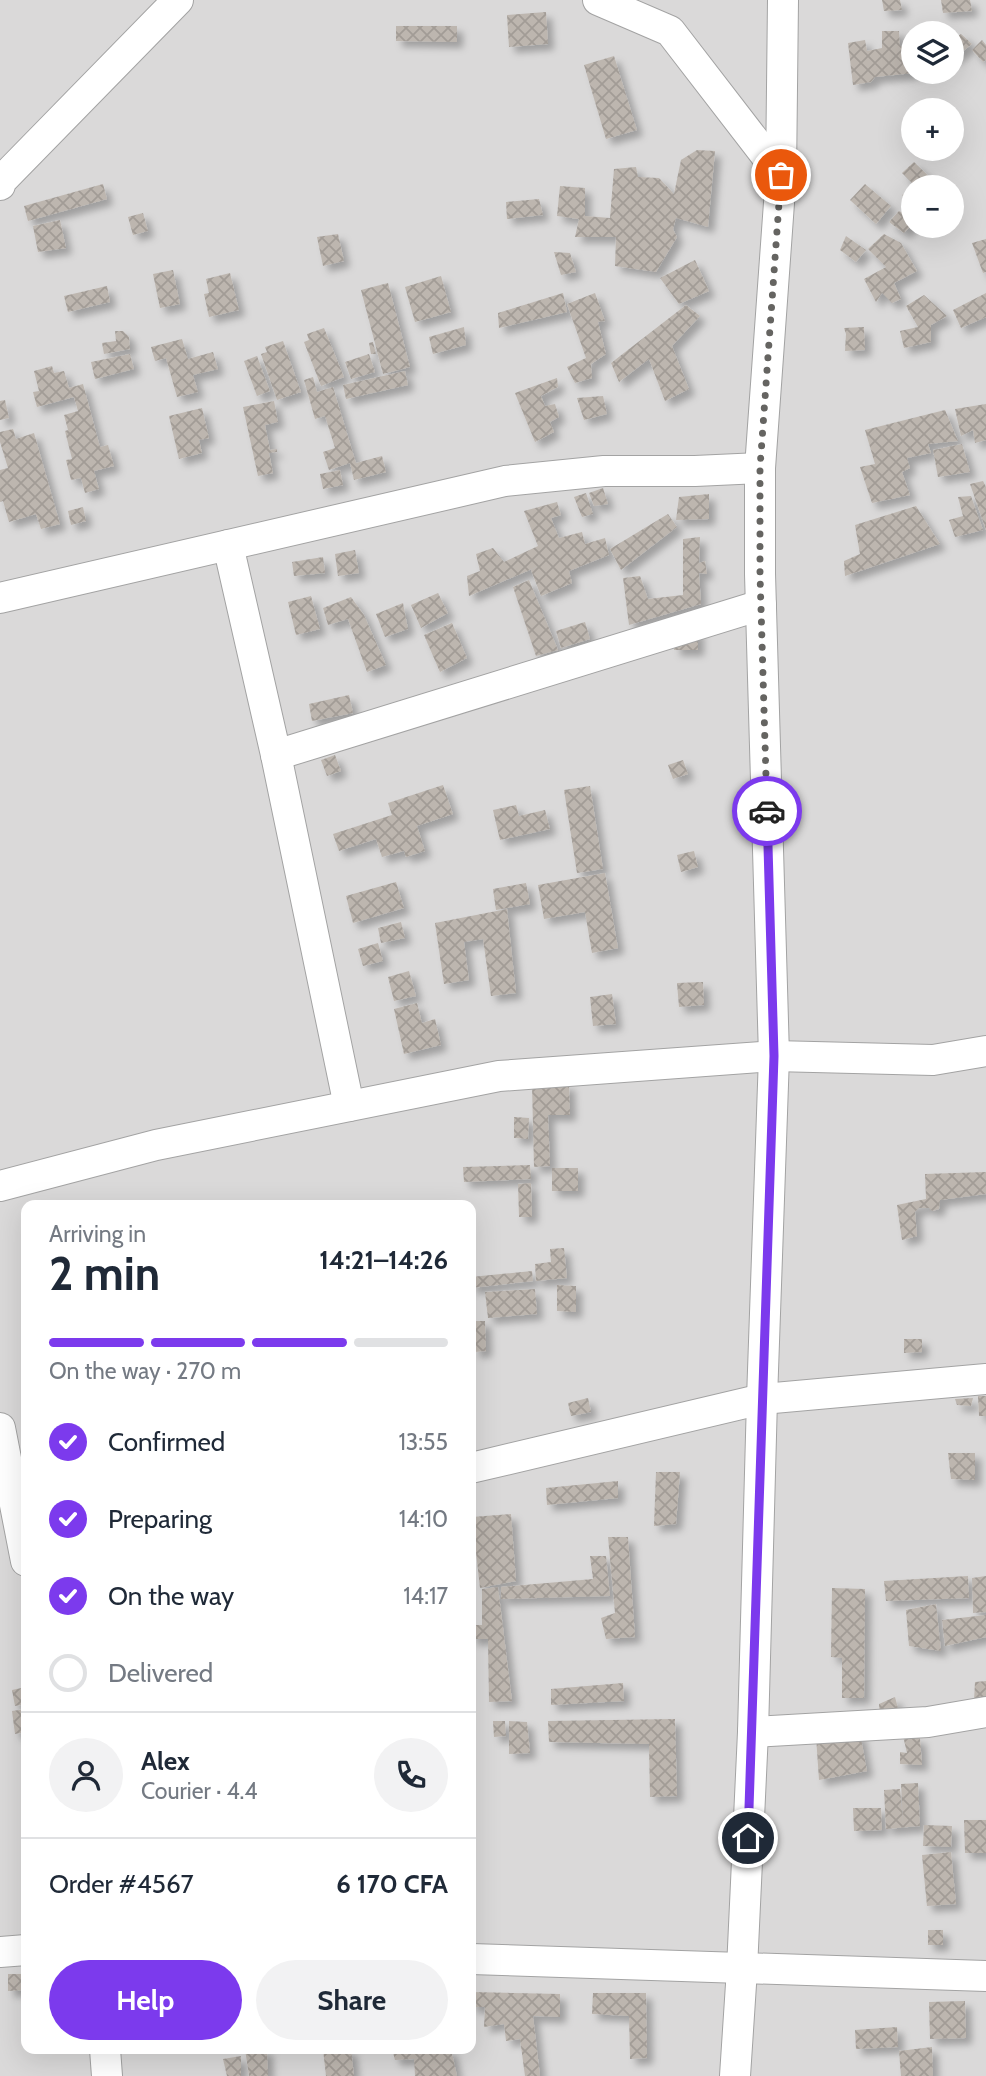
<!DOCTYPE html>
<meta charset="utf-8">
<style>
body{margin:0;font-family:Cabin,sans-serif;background:#f2f2f3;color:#1f2937;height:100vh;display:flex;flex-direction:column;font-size:26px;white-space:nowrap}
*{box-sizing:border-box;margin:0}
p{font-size:23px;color:#747a83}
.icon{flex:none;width:38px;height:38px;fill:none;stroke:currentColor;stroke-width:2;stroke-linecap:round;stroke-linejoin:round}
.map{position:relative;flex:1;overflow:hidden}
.sheet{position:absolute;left:21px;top:1200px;width:455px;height:854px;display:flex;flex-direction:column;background:#fff;border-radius:14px;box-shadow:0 7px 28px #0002}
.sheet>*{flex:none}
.tools{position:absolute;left:901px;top:21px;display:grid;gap:14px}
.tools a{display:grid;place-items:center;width:63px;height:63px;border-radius:50%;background:#fff;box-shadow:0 7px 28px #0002;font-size:35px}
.pin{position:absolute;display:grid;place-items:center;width:60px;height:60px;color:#fff;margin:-30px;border:4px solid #fff;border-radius:50%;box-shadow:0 2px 7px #0007}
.courier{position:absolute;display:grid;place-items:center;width:70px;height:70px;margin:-35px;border:5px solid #7c3aed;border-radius:50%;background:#fff;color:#222;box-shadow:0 2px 9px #0007}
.head em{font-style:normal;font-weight:700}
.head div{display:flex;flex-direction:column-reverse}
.head{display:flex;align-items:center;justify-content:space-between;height:119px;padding:0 28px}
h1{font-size:46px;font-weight:700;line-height:52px}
.bar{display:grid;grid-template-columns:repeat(4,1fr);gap:10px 7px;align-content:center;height:84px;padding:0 28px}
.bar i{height:9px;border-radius:5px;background:#e0e1e3}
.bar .on{background:#7c3aed}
.bar p{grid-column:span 4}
.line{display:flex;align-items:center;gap:18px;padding:0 28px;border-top:2px solid #e0e1e3}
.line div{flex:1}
.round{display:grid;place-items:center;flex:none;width:74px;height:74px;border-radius:37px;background:#f2f2f3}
ol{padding:0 28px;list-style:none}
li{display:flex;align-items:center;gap:21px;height:77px}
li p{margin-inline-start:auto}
li .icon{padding:7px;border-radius:50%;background:#7c3aed;color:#fff;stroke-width:4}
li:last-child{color:#747a83}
li i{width:38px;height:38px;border:4px solid #e0e1e3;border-radius:50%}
.button{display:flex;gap:14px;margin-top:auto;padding:14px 28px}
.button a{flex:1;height:80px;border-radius:42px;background:#7c3aed;color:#fff;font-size:28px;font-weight:700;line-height:80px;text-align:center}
.button a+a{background:#f2f2f3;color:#1f2937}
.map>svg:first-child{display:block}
.residential{fill:#dad9d9;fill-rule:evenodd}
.building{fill:url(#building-cross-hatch);filter:url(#shadow)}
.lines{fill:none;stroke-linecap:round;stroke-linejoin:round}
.minor-casing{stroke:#a3a3a3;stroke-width:32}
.minor{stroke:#fff;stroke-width:30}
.done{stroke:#656461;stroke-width:7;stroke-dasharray:0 12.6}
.route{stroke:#7c3aed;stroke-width:9}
</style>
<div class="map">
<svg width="986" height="2076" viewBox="0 0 986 2076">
<defs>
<pattern id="building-cross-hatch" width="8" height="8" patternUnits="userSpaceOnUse" patternTransform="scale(1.75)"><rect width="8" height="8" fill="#bdb6af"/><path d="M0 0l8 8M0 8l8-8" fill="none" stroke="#a29c96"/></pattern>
<filter id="shadow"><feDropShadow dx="6" dy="6" stdDeviation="3.5" flood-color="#0004"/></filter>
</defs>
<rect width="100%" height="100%" fill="#edeae2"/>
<!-- residential -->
<path class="residential" d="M0 0H986V2076H0ZM914 33H952V72H914ZM914 110H952V149H914ZM914 187H952V226H914ZM26 1206H471V2049H26Z"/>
<!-- building -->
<g class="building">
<polygon points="882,0 900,0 902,10 884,11"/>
<polygon points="941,0 970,0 972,11 943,13"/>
<polygon points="546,12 548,44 509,47 507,15"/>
<polygon points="396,26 457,26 457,42 396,41"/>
<polygon points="882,31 899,31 900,46 907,46 906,57 914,57 914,73 875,77 871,82 853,85 848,43 865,40 867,51 882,48"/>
<polygon points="961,34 972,44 952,60 952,40"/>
<polygon points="982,40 986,45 986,60 983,62 972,50"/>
<polygon points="614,56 637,130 606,139 584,65"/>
<polygon points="697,150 715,151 708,227 676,218 673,229 677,237 656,272 615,266 616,237 575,237 579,219 557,216 560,186 585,188 585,216 610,218 614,169 636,167 638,177 659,178 674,194 681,160"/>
<polygon points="914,162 940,187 916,187 902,173"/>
<polygon points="103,184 107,199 28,221 24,206"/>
<polygon points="865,184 891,206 876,224 850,200"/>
<polygon points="914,189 914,205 902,195"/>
<polygon points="539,199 543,215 507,219 506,202"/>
<polygon points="899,211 914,219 914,223 904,233 889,222"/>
<polygon points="143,213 148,231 133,235 128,217"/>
<polygon points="60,220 66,248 38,252 33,226"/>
<polygon points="338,234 344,261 323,266 317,237"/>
<polygon points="884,234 901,243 917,271 894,283 901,299 892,303 882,293 876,302 864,279 886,267 868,249"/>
<polygon points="846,236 866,250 856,262 840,250"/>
<polygon points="986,239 986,272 983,273 972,243"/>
<polygon points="554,252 570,253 576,272 561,275"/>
<polygon points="695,260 709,291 679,304 660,278"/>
<polygon points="173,270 180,304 160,308 153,274"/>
<polygon points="230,273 239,310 209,317 204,294 209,293 206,279"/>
<polygon points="441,276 451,312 415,322 405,287"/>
<polygon points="388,283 410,367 383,374 361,290"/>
<polygon points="107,286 110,302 68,312 64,296"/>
<polygon points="563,293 567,312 499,328 498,313"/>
<polygon points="595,293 605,321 598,322 606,354 591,364 592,378 575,383 567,367 586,358 567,304"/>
<polygon points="986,293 986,317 961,328 953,310"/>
<polygon points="924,295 947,316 931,325 931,342 904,348 900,331 918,327 906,306"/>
<polygon points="686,305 700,316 672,346 689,389 665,401 649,359 619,382 611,363"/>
<polygon points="464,327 466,345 433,354 429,337"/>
<polygon points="864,327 865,350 845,351 846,334 844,328"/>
<polygon points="324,328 344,377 321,386 304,342 309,340 307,334"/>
<polygon points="115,331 123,331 129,337 130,349 104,354 102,343 116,341"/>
<polygon points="182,339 188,359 213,352 218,369 193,375 198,392 177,397 166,358 155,361 151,347"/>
<polygon points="283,341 301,392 277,400 261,354 267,352 265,347"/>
<polygon points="373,342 376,354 371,354 369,343"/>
<polygon points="130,354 134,369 95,379 91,362"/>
<polygon points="369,354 375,372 351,379 345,362"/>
<polygon points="257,356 270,391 257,396 244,361"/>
<polygon points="52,366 54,373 64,371 69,388 83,384 100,447 108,445 114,466 94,471 99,489 85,493 81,478 71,480 66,460 72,459 65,431 68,430 64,415 78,411 74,397 37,407 33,392 39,391 34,371"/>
<polygon points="405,371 408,385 346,399 343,385"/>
<polygon points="313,377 317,392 333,387 356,463 382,456 386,472 354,480 350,463 329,470 323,452 335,448 325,416 315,419 304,380"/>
<polygon points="557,378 558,387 541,396 545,406 555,404 559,417 550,422 554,432 535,442 515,393"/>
<polygon points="603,396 607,414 584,420 577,398"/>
<polygon points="5,400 9,418 0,420 0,401"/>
<polygon points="274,401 278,422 265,425 270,450 277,449 277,452 269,453 273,473 258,476 243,407"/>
<polygon points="986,404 986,440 975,443 973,430 961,436 955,409"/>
<polygon points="202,408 209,438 199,440 202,453 179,459 169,416"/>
<polygon points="945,410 958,441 928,444 931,453 907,458 910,468 902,472 910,495 872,503 860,467 875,464 865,430"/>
<polygon points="13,429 16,439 34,433 60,524 41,529 36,514 9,522 3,501 0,502 0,470 8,468 0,442 0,432"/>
<polygon points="962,444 970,472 938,477 933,450"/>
<polygon points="340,470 343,485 323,489 320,474"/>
<polygon points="983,481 986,487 986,530 970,484"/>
<polygon points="603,488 608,504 594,506 589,493"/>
<polygon points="586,493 593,514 582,517 574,497"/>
<polygon points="709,494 709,519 676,520 679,497"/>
<polygon points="971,496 983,530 955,537 949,520 963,516 958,497"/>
<polygon points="557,502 561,515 551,518 559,538 582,532 585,544 605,538 609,555 569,571 572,583 541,596 531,570 539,566 469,596 467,576 480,571 476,554 493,548 504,562 538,546 524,511"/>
<polygon points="916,506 940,544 845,576 844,561 860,554 855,525"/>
<polygon points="83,507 86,521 71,525 68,511"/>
<polygon points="668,514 677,527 621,570 610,549"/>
<polygon points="700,537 699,563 705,561 707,574 699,573 701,604 629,625 623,578 640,576 648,599 683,595 683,539"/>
<polygon points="355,550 359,573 338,576 335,554"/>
<polygon points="323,557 325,573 294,576 292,562"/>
<polygon points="529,580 558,650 536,656 513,587"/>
<polygon points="438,593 448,613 421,628 411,605"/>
<polygon points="311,596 320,629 296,635 288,602"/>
<polygon points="351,597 364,615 386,665 367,672 348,619 328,625 323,608"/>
<polygon points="403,603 408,629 385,637 376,614"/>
<polygon points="585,622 590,639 561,648 556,631"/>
<polygon points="452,623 467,658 440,672 424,635"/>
<polygon points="698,629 698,650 674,650 675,634"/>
<polygon points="349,695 353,713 312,721 309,704"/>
<polygon points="335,755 341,771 327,776 321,760"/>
<polygon points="683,760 688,774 673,779 668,765"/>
<polygon points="443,785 453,814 417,826 425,851 406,857 404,851 382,857 376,839 339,851 333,834 392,815 388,803"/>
<polygon points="590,786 603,869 577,873 564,790"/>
<polygon points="516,805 519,816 545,810 550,829 500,840 493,810"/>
<polygon points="694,851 698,867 681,872 677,855"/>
<polygon points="605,873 618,948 592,953 585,912 544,919 538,885"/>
<polygon points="396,882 404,908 353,923 346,896"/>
<polygon points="526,883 530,904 496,910 493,889"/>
<polygon points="507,909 516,993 491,996 483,939 464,942 469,980 444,984 435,923"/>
<polygon points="401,922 405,938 381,943 378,928"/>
<polygon points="378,943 383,961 363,966 358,949"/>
<polygon points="409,971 416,996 394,1001 388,977"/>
<polygon points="703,982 704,1005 679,1007 677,983"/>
<polygon points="612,994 616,1024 593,1026 590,997"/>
<polygon points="417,1003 422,1023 435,1019 441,1045 404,1054 394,1009"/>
<polygon points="569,1084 570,1115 548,1115 550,1166 534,1167 532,1086"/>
<polygon points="514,1117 529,1118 528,1139 514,1138"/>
<polygon points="530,1165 531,1179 464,1182 463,1167"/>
<rect x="552" y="1168" width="26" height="23"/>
<polygon points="986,1172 986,1194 940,1200 939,1209 932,1211 929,1208 919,1208 915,1212 917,1236 902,1240 897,1205 926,1199 925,1174"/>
<polygon points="531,1183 532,1217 519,1217 518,1184"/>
<polygon points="564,1248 567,1278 536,1281 535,1264 551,1262 550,1249"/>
<polygon points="532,1271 533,1281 471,1288 471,1277"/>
<polygon points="557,1285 576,1286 576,1312 557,1311"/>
<polygon points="535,1289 537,1314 488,1318 485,1292"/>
<polygon points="472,1321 485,1321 486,1351 474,1352"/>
<polygon points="904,1339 922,1339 922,1352 904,1353"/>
<polygon points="978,1396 986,1396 986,1416 979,1416"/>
<polygon points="588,1398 591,1412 571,1416 568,1403"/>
<polygon points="973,1398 971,1406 957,1405 955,1399"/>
<polygon points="948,1453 975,1453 975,1480 951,1479"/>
<polygon points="656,1472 680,1472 676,1524 654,1526"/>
<polygon points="618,1481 618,1498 547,1505 546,1488"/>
<polygon points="511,1514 516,1581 480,1588 472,1517"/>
<polygon points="608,1537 628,1537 635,1637 606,1639 601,1618 615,1613"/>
<polygon points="590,1556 606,1556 610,1596 501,1599 501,1587 593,1579"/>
<polygon points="968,1576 969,1598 886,1601 884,1581"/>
<polygon points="986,1576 986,1612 973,1613 972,1578"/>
<polygon points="498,1587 512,1701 489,1702 488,1639 471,1639 471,1625 482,1625 482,1589"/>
<polygon points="832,1588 865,1589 864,1698 842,1698 842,1658 831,1657"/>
<polygon points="936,1604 941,1651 909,1646 906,1610"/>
<polygon points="986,1615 986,1637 945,1646 942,1620"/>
<polygon points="986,1681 986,1700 974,1701 975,1682"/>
<polygon points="623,1683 624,1701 551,1705 551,1689"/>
<polygon points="26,1687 26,1704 15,1706 12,1690"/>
<polygon points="895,1697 900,1716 880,1718 879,1704"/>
<polygon points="26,1709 26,1732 15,1734 12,1711"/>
<polygon points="675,1719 677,1796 650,1797 649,1744 549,1742 548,1721"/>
<polygon points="493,1721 505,1721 506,1736 494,1737"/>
<polygon points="509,1721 527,1722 530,1753 509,1754"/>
<polygon points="860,1733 867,1771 819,1780 816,1736"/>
<polygon points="903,1736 920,1738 922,1765 900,1764 900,1752 907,1753"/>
<polygon points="918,1783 920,1826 886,1829 884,1790 900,1789 903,1823 901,1784"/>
<polygon points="853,1808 881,1808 882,1830 854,1831"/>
<polygon points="964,1820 986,1820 986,1853 965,1853"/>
<polygon points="924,1825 952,1826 951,1847 923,1846"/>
<polygon points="951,1852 956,1904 927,1906 922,1855"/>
<rect x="928" y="1930" width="15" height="15"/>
<polygon points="8,1974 26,1974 26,1990 8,1991"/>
<polygon points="471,1992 560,1994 560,2017 533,2016 540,2076 525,2076 520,2039 506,2041 504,2024 484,2027 485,2007 471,2007"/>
<polygon points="593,1993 646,1993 647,2058 630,2059 629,2016 592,2014"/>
<polygon points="965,2001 966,2038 930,2039 929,2002"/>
<polygon points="897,2027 898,2047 856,2049 855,2030"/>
<polygon points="932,2047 933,2076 901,2076 899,2051"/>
<polygon points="245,2049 267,2049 268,2076 249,2076"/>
<polygon points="323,2049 351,2049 354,2076 326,2076"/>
<polygon points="392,2049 413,2049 415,2054 451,2049 457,2076 415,2076 414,2059 395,2060"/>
<polygon points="241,2056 241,2076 227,2076 223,2059"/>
</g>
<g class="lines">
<defs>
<g id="minor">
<polyline points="598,0 670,31 781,175"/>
<polyline points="0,185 1,181 178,0"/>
<polyline points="228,545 276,755 349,1106"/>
<polyline points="0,598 505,481 604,471 695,471 760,468"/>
<polyline points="276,755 761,605"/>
<polyline points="0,1186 156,1145 499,1076 774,1056 933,1060 986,1051"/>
<polyline points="0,1428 26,1561"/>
<polyline points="471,1468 762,1399 986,1379"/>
<polyline points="753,1732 928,1722 986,1712"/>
<polyline points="0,1952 26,1950"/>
<polyline points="471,1959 986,1976"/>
<polyline points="105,2049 107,2076"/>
<polyline points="735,2076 742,1969 753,1732 762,1399 774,1056 760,574 760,468 781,175 783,0"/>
</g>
</defs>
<!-- minor casing -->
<use href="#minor" class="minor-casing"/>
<!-- minor -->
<use href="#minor" class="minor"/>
</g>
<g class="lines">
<!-- done -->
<polyline class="done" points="767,811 760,574 760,468 781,175"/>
<!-- route -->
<polyline class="route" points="748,1838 774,1056 767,811"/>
</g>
</svg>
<div class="tools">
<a><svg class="icon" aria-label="layers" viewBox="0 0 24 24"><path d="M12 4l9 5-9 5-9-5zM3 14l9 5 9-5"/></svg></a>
<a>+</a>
<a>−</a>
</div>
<div class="pin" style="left:781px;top:175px;background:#ea580c"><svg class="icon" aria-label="bag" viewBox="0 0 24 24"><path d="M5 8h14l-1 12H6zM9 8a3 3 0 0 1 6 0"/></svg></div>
<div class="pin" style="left:748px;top:1838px;background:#1f2937"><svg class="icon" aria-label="home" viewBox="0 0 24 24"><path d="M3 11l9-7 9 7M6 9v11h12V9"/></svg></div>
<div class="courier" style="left:767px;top:811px"><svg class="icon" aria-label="car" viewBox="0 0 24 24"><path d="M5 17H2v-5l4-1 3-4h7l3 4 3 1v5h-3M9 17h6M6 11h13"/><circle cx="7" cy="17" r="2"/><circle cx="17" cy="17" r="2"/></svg></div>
<section class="sheet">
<div class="head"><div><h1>2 min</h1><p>Arriving in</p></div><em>14:21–14:26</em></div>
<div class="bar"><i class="on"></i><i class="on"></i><i class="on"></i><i></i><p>On the way · 270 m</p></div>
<ol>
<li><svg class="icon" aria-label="check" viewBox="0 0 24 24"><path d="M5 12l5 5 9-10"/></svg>Confirmed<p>13:55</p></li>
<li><svg class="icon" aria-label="check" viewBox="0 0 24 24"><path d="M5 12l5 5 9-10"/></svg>Preparing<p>14:10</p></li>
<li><svg class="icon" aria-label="check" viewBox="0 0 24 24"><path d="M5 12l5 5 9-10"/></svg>On the way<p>14:17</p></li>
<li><i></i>Delivered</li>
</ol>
<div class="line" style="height:126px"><a class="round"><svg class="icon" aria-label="person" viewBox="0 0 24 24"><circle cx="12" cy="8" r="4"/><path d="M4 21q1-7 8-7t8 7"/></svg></a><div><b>Alex</b><p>Courier · 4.4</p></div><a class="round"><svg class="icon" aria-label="phone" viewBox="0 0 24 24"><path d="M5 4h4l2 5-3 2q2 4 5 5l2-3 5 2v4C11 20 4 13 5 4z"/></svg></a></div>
<div class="line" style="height:91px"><div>Order #4567</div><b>6 170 CFA</b></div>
<div class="button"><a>Help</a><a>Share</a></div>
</section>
</div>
